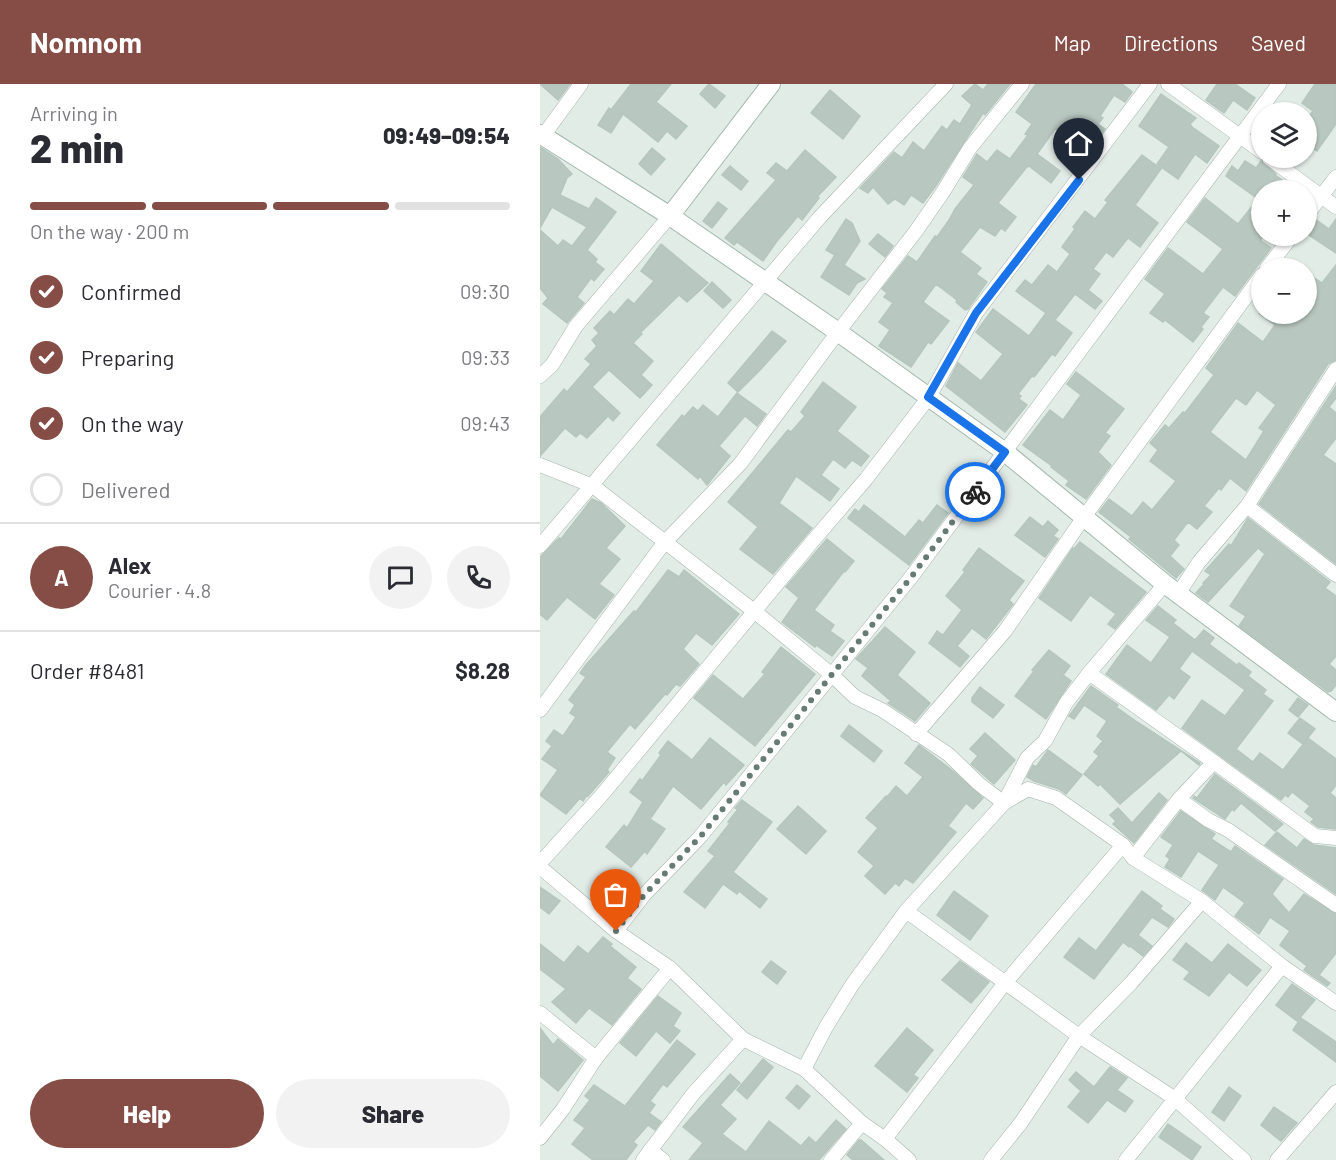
<!DOCTYPE html>
<meta charset="utf-8">
<style>
body{margin:0;font-family:Barlow,sans-serif;background:#f2f2f3;color:#2b2b33;height:100vh;display:flex;flex-direction:column;font-size:22px;white-space:nowrap}
*{box-sizing:border-box;margin:0}
p{font-size:20px;color:#7c7c81}
.icon{flex:none;width:33px;height:33px;fill:none;stroke:currentColor;stroke-width:2;stroke-linecap:round;stroke-linejoin:round}
.map{position:relative;flex:1;overflow:hidden}
.sheet{display:flex;flex-direction:column;background:#fff;width:540px}
.sheet>*{flex:none}
.controls{position:absolute;left:711px;top:18px;display:grid;gap:12px}
.controls a{display:grid;place-items:center;width:66px;height:66px;border-radius:50%;background:#fff;box-shadow:0 2px 4px #0004;font-size:30px}
.pin{position:absolute;display:grid;place-items:center;width:51px;height:51px;color:#fff;margin:-62px -26px;border-radius:50% 50% 50% 0;rotate:-45deg;box-shadow:0 0 6px #0007}
.pin .icon{rotate:45deg}
.courier{position:absolute;display:grid;place-items:center;width:60px;height:60px;margin:-30px;border:4px solid #1a73e8;border-radius:50%;background:#fff;color:#222;box-shadow:0 2px 8px #0007}
.overview em{font-style:normal;font-weight:800}
.overview div{display:flex;flex-direction:column-reverse}
.overview{display:flex;align-items:center;justify-content:space-between;height:102px;padding:0 30px}
h1{font-size:39px;font-weight:800;line-height:45px}
.bar{display:grid;grid-template-columns:repeat(4,1fr);gap:9px 6px;align-content:center;height:72px;padding:0 30px}
.bar i{height:8px;border-radius:4px;background:#e1e1e2}
.bar .selected{background:#854d45}
.bar p{grid-column:span 4}
.line{display:flex;align-items:center;gap:15px;padding:0 30px;border-top:2px solid #e1e1e2}
.line div{flex:1}
.round{display:grid;place-items:center;flex:none;width:63px;height:63px;border-radius:32px;background:#f2f2f3}
ol{padding:0 30px;list-style:none}
li{display:flex;align-items:center;gap:18px;height:66px}
li p{margin-inline-start:auto}
li .icon{padding:6px;border-radius:50%;background:#854d45;color:#fff;stroke-width:4}
li:last-child{color:#7c7c81}
li i{width:33px;height:33px;border:3px solid #e1e1e2;border-radius:50%}
.button{display:flex;gap:12px;margin-top:auto;padding:12px 30px}
.button a{flex:1;height:69px;border-radius:36px;background:#854d45;color:#fff;font-size:24px;font-weight:800;line-height:69px;text-align:center}
.button a+a{background:#f2f2f3;color:#2b2b33}
header{display:flex;align-items:center;gap:36px;box-sizing:border-box;height:84px;padding:0 30px;background:#854d45;color:#fff}
header strong{font-size:28px}
nav{display:flex;gap:33px;margin-inline-start:auto;font-size:21px}
main{display:flex;flex:1;min-height:0}
.map>svg:first-child{display:block}
.building{fill:#b8c7c0;stroke:#b5c6be;stroke-width:1.5;fill-rule:evenodd}
.lines{fill:none;stroke-linecap:round;stroke-linejoin:round}
.street-casing{stroke:#a5b4ae;stroke-width:15}
.secondary-casing{stroke:#a1b8ae;stroke-width:20}
.street{stroke:#fff;stroke-width:14}
.secondary{stroke:#fff;stroke-width:18}
.done{stroke:#657b73;stroke-width:6;stroke-dasharray:0 10.8}
.route{stroke:#1a73e8;stroke-width:8}
</style>
<header>
<strong>Nomnom</strong>
<nav><a>Map</a><a>Directions</a><a>Saved</a></nav>
</header>
<main>
<section class="sheet">
<div class="overview"><div><h1>2 min</h1><p>Arriving in</p></div><em>09:49–09:54</em></div>
<div class="bar"><i class="selected"></i><i class="selected"></i><i class="selected"></i><i></i><p>On the way · 200 m</p></div>
<ol>
<li><svg class="icon" aria-label="check" viewBox="0 0 24 24"><path d="M5 12l5 5 9-10"/></svg>Confirmed<p>09:30</p></li>
<li><svg class="icon" aria-label="check" viewBox="0 0 24 24"><path d="M5 12l5 5 9-10"/></svg>Preparing<p>09:33</p></li>
<li><svg class="icon" aria-label="check" viewBox="0 0 24 24"><path d="M5 12l5 5 9-10"/></svg>On the way<p>09:43</p></li>
<li><i></i>Delivered</li>
</ol>
<div class="line" style="height:108px"><b class="round" style="background:#854d45;color:#fff">A</b><div><b>Alex</b><p>Courier · 4.8</p></div><a class="round"><svg class="icon" aria-label="chat" viewBox="0 0 24 24"><path d="M4 5h16v11H9l-5 4z"/></svg></a><a class="round"><svg class="icon" aria-label="phone" viewBox="0 0 24 24"><path d="M5 4h4l2 5-3 2q2 4 5 5l2-3 5 2v4C11 20 4 13 5 4z"/></svg></a></div>
<div class="line" style="height:78px"><div>Order #8481</div><b>$8.28</b></div>
<div class="button"><a>Help</a><a>Share</a></div>
</section>
<div class="map">
<svg width="796" height="1076" viewBox="0 0 796 1076">
<rect width="100%" height="100%" fill="#e2ece7"/>
<!-- building -->
<g class="building">
<polygon points="0,0 30,0 18,16"/>
<polygon points="91,0 131,0 116,18 147,42 136,55 127,47 118,58 83,30 71,49 58,41 69,24 71,26"/>
<polygon points="169,0 185,12 175,24 160,10"/>
<polygon points="435,0 443,6 448,0 470,0 445,31 443,29 395,103 383,119 371,111 364,121 355,115 348,120 333,103 328,109 320,104 354,68 362,74 373,58 384,67 402,42 407,46 414,36 420,40 432,21 422,12"/>
<polygon points="496,0 582,0 592,8 585,18 574,11 560,32 563,34 558,40 565,45 556,56 551,53 543,65 515,45 497,70 520,87 511,99 489,82 486,84 458,119 476,133 465,147 461,144 455,152 440,143 420,168 441,184 436,190 447,198 428,225 425,226 416,218 417,216 396,200 383,218 409,237 391,260 388,258 371,283 339,262 350,246 339,238 353,219 344,213 347,209 342,205 368,172 377,178 395,152 397,153 409,136 415,125 434,101 423,93 437,70 447,78 457,66 470,75 488,51 485,50 492,40 476,28"/>
<polygon points="677,0 695,0 715,14 707,26 693,16 684,29 666,16"/>
<polygon points="775,0 796,0 796,40 777,67 766,60 766,36 773,27 762,19"/>
<polygon points="290,6 320,32 303,55 271,29"/>
<polygon points="621,10 656,34 650,40 652,43 679,62 667,79 655,70 638,95 617,80 629,63 599,42"/>
<polygon points="0,63 18,75 32,90 27,94 20,111 49,125 56,114 76,128 47,166 57,175 55,178 64,185 54,197 51,194 37,213 44,219 27,239 3,220 8,214 0,204 0,146 18,162 23,156 32,162 47,143 12,123 0,144"/>
<polygon points="112,64 125,75 111,91 99,80"/>
<polygon points="265,66 296,93 277,113 279,114 262,136 258,132 237,157 223,177 197,158 194,161 185,154 236,96 227,89 236,79 247,87"/>
<polygon points="602,71 621,85 595,121 618,139 600,163 588,154 573,173 566,168 553,185 560,190 548,206 562,217 555,225 535,210 515,236 532,249 515,272 512,270 494,293 492,292 478,310 481,312 479,315 487,321 465,348 406,302 418,279 441,297 463,270 436,248 453,225 489,252 506,229 476,207 485,196 492,201 508,181 517,188 530,170 522,163 535,145 533,143 545,127 555,135 568,118 565,116"/>
<polygon points="705,77 716,84 721,77 736,90 735,91 757,106 722,106 721,157 731,164 695,212 683,203 663,229 669,233 661,243 663,245 653,258 625,236 623,238 610,229 625,210 605,195 628,164 663,190 683,165 647,138 665,114 698,140 718,115 686,92 692,82 698,87"/>
<polygon points="190,82 208,97 201,106 182,91"/>
<polygon points="178,118 187,125 172,144 163,137"/>
<polygon points="306,135 312,139 320,157 304,181 325,195 317,199 309,211 281,193 295,171 286,166"/>
<polygon points="775,135 789,145 796,135 796,169 766,149 766,141"/>
<polygon points="338,150 353,162 345,173 329,160"/>
<polygon points="121,160 168,199 147,218 139,211 100,249 102,250 93,259 113,277 101,291 112,301 100,314 69,286 52,303 80,329 73,337 68,332 47,354 40,349 36,353 25,344 0,372 0,333 24,305 27,308 51,280 45,275 57,262 52,256 59,249 54,244 70,227 74,231 88,215 94,220 114,197 101,187"/>
<path d="M796 181V276L788 280 706 407 690 394 681 406 679 404 664 422 672 428 657 445 648 438 634 456 639 461 630 472 644 485 636 494 589 455 591 453 559 428 569 415 592 432 603 418 612 426 636 397 610 377 618 366 610 359 625 341 629 344 643 328 645 329 674 291 666 284 698 239 723 258 735 241 720 230H766V189L782 199ZM717 306 736 321 719 344 724 347 706 376 670 348 696 314 706 321Z"/>
<polygon points="172,198 191,216 183,224 164,207"/>
<polygon points="232,247 246,257 220,286 198,308 188,299"/>
<polygon points="536,288 584,325 565,349 570,352 558,368 571,381 546,415 526,401 529,397 511,383 512,382 483,361 510,326 523,336 541,311 527,300"/>
<polygon points="283,298 316,323 297,347 329,372 321,382 312,376 305,384 293,375 281,391 299,405 290,417 256,392 239,419 272,444 233,490 200,465 218,443 188,418 248,346 251,348 265,332 261,328"/>
<polygon points="796,302 796,314 789,323 796,329 796,354 783,371 796,380 796,480 719,420"/>
<polygon points="197,309 226,330 217,342 205,332 179,362 190,372 167,401 160,392 158,395 117,361 142,331 144,333 153,323 158,327 163,321 178,333"/>
<polygon points="52,415 61,419 85,442 66,464 80,475 59,500 74,511 55,535 27,513 7,536 0,530 0,473 19,454 21,455"/>
<polygon points="324,421 365,453 379,436 383,439 397,421 408,429 369,481 308,434 315,425 319,428"/>
<polygon points="490,433 503,443 508,437 518,446 513,452 518,455 505,473 475,451"/>
<polygon points="708,434 790,498 785,504 796,512 796,572 789,580 796,586 796,601 791,607 788,608 699,542 706,532 690,522 725,470 718,464 668,518 656,509 664,500 663,499 671,491 665,487 689,460 691,462"/>
<polygon points="287,455 314,477 305,488 304,487 274,526 294,541 290,547 304,557 292,572 276,561 275,563 242,538 259,514 246,503"/>
<polygon points="540,458 606,508 575,545 568,540 576,530 550,511 531,537 499,514 533,464 534,465"/>
<polygon points="439,464 484,497 469,516 473,520 446,555 432,544 417,562 429,572 420,583 389,559 397,547 403,551 422,526 406,512 425,488 423,486"/>
<polygon points="128,486 139,493 144,486 199,530 172,561 156,549 143,565 159,580 140,602 136,600 127,611 125,610 95,645 90,640 67,668 75,674 67,686 69,688 48,712 47,711 43,717 40,714 26,730 0,711 18,686 2,675 12,662 6,657 14,646 23,652 36,633 30,629 35,621 29,616 46,593 40,589 45,582 94,527 96,528"/>
<polygon points="618,522 636,536 633,539 655,556 664,546 674,554 669,560 697,581 699,579 711,588 708,592 726,606 723,610 733,617 696,665 713,678 720,669 743,686 768,654 796,675 796,701 790,709 796,714 796,745 778,743 771,738 774,735 765,728 770,722 752,708 748,713 745,711 741,716 642,644 662,616 685,632 705,606 652,567 639,585 650,593 634,615 629,611 616,626 566,590 587,561 611,579 630,553 606,536"/>
<polygon points="345,543 375,568 357,591 390,619 375,637 348,619 351,617 322,592 328,584 316,575"/>
<polygon points="241,563 275,590 215,662 154,614 173,591 203,615 225,590 222,588"/>
<polygon points="509,566 530,582 523,591 531,597 506,635 475,612 494,587 492,586"/>
<polygon points="551,602 578,621 576,623 597,638 660,679 659,681 641,667 580,720 560,700 558,702 544,690 559,672 554,668 563,657 557,652 567,637 544,621 534,635 529,632"/>
<polygon points="440,603 464,621 453,634 432,618 432,614"/>
<polygon points="758,614 768,621 758,633 749,626"/>
<polygon points="760,634 775,645 763,660 748,649"/>
<polygon points="309,641 342,667 334,678 301,652"/>
<polygon points="445,649 475,676 454,700 431,680 438,672 430,665"/>
<polygon points="170,654 204,681 186,701 184,698 161,725 133,702 110,735 125,745 107,770 105,767 91,783 66,763 84,741 87,744 103,718 90,708 100,695 102,697 121,671 119,669 128,657 152,676"/>
<polygon points="379,661 413,687 443,714 433,725 426,719 408,742 416,748 373,799 365,794 359,802 355,799 345,810 325,792 334,782 318,768 338,744 326,734 346,712 347,713 356,702 367,712 383,693 365,679"/>
<polygon points="508,666 542,691 526,710 519,705 494,697 487,693 493,681 496,683"/>
<polygon points="675,690 743,740 735,747 701,719 694,727 692,725 685,735 653,714 654,712 657,714"/>
<polygon points="619,709 627,716 594,759 573,740 576,737 570,731 578,724 592,739"/>
<polygon points="202,716 232,738 193,788 227,815 220,824 199,807 197,810 183,800 165,824 144,808 175,772 168,767 190,739 188,738 198,725 195,724"/>
<polygon points="258,722 286,747 266,770 237,745"/>
<polygon points="641,727 675,750 671,755 691,768 695,762 743,795 732,810 749,829 764,810 796,830 796,869 779,891 790,899 787,902 764,886 767,882 740,861 750,847 730,833 719,850 695,832 705,819 683,803 675,816 662,806 679,781 658,767 641,793 625,783 630,775 626,772 633,761 621,753"/>
<polygon points="737,748 757,764 764,755 774,761 796,764 796,810 725,761"/>
<polygon points="0,803 20,817 9,830 0,823"/>
<polygon points="414,807 448,832 430,856 397,831"/>
<polygon points="602,807 622,822 620,825 634,835 628,843 612,833 598,851 612,862 603,872 590,862 589,863 583,858 554,895 524,873 539,854 556,867"/>
<polygon points="63,853 72,860 70,862 96,883 87,894 101,905 72,941 49,924 36,939 12,918 26,905 0,885 0,860 24,879 38,862 48,870"/>
<polygon points="646,859 672,879 688,860 721,886 707,902 689,888 669,912 644,895 650,888 633,876"/>
<polygon points="231,877 246,888 237,900 222,888"/>
<polygon points="420,877 449,898 431,919 402,896"/>
<polygon points="752,900 775,916 757,937 736,921"/>
<polygon points="118,912 141,929 133,942 140,947 130,959 116,947 96,972 80,959"/>
<polygon points="761,934 796,958 796,978 753,946"/>
<polygon points="0,944 13,961 18,955 43,976 18,1007 0,992"/>
<polygon points="367,944 393,966 373,991 378,994 367,1008 335,982"/>
<polygon points="137,956 155,970 127,1003 123,1000 110,1017 115,1021 109,1029 121,1038 115,1046 108,1041 93,1058 97,1061 86,1076 53,1076 32,1060 45,1044 34,1036 50,1016 45,1012 54,1001 85,1022"/>
<polygon points="223,975 233,983 207,1015 197,1006"/>
<polygon points="570,983 587,994 577,1006 593,1017 585,1028 567,1016 548,1039 528,1023 541,1007 529,996 536,988 554,1003"/>
<polygon points="190,990 200,999 180,1021 196,1035 182,1050 206,1068 229,1037 261,1062 269,1053 276,1059 296,1036 306,1045 279,1076 149,1076 163,1059 143,1043"/>
<polygon points="257,1001 270,1012 259,1025 246,1014"/>
<polygon points="689,1003 701,1012 684,1037 672,1028"/>
<polygon points="734,1023 757,1039 741,1057 721,1041"/>
<polygon points="628,1040 661,1063 652,1076 619,1053"/>
<polygon points="319,1056 321,1056 344,1076 313,1076 307,1071"/>
</g>
<g class="lines">
<defs>
<g id="street">
<polyline points="628,0 722,68"/>
<polyline points="3,52 41,0"/>
<polyline points="729,74 796,123"/>
<polyline points="766,132 796,93"/>
<polyline points="727,184 752,152"/>
<polyline points="0,292 12,281 36,242 130,132"/>
<polyline points="0,381 53,402 214,527 292,591 315,613 342,626 408,670 439,700 464,719 488,705 516,714 583,761 593,774 662,817 742,882 796,919"/>
<polyline points="707,422 796,491"/>
<polyline points="0,462 280,133 406,0"/>
<polyline points="638,510 659,478 707,422 796,285"/>
<polyline points="549,589 674,678 775,752 796,754"/>
<polyline points="0,626 124,459 200,380 298,248 376,147 403,108 430,64 482,0"/>
<polyline points="376,650 465,547 544,433 722,191"/>
<polyline points="639,715 668,736 688,746 796,821"/>
<polyline points="593,774 639,715 674,678"/>
<polyline points="0,779 61,712 271,459 326,395 389,313 436,229 610,0"/>
<polyline points="0,783 76,847 130,884 203,955 264,985 322,1039 345,1055 369,1076"/>
<polyline points="366,827 539,952 634,1014 704,1076"/>
<polyline points="76,847 104,811 160,753 372,492 739,0"/>
<polyline points="0,929 56,974"/>
<polyline points="264,985 286,943 312,901 366,827 464,719 487,674 505,657 526,619 549,589 625,500"/>
<polyline points="0,1054 23,1025 56,974 130,884"/>
<polyline points="345,1055 465,899 583,761"/>
<polyline points="110,1066 123,1076"/>
<polyline points="103,1076 153,1010 203,955"/>
<polyline points="291,1076 322,1039"/>
<polyline points="451,1076 480,1040 539,952 591,899 662,817"/>
<polyline points="586,1076 742,882"/>
<polyline points="737,1076 796,1008"/>
</g>
<g id="secondary">
<polyline points="0,50 130,132 298,248 465,368 625,500 796,628"/>
<polyline points="130,132 231,0"/>
</g>
</defs>
<!-- street casing -->
<use href="#street" class="street-casing"/>
<!-- secondary casing -->
<use href="#secondary" class="secondary-casing"/>
<!-- street -->
<use href="#street" class="street"/>
<!-- secondary -->
<use href="#secondary" class="secondary"/>
</g>
<g class="lines">
<!-- done -->
<polyline class="done" points="76,847 104,811 160,753 372,492 435,408"/>
<!-- route -->
<polyline class="route" points="435,408 465,368 388,313 436,229 539,96"/>
</g>
</svg>
<div class="controls">
<a><svg class="icon" aria-label="layers" viewBox="0 0 24 24"><path d="M12 4l9 5-9 5-9-5zM3 14l9 5 9-5"/></svg></a>
<a>+</a>
<a>−</a>
</div>
<div class="pin" style="left:76px;top:847px;background:#ea580c"><svg class="icon" aria-label="bag" viewBox="0 0 24 24"><path d="M5 8h14l-1 12H6zM9 8a3 3 0 0 1 6 0"/></svg></div>
<div class="pin" style="left:539px;top:96px;background:#1f2937"><svg class="icon" aria-label="home" viewBox="0 0 24 24"><path d="M3 11l9-7 9 7M6 9v11h12V9"/></svg></div>
<div class="courier" style="left:435px;top:408px"><svg class="icon" aria-label="bike" viewBox="0 0 24 24"><circle cx="6" cy="16" r="4"/><circle cx="18" cy="16" r="4"/><path d="M6 16l4-8h5l3 8M10 8l3 8H6M13 5h3"/></svg></div>
</div>
</main>
